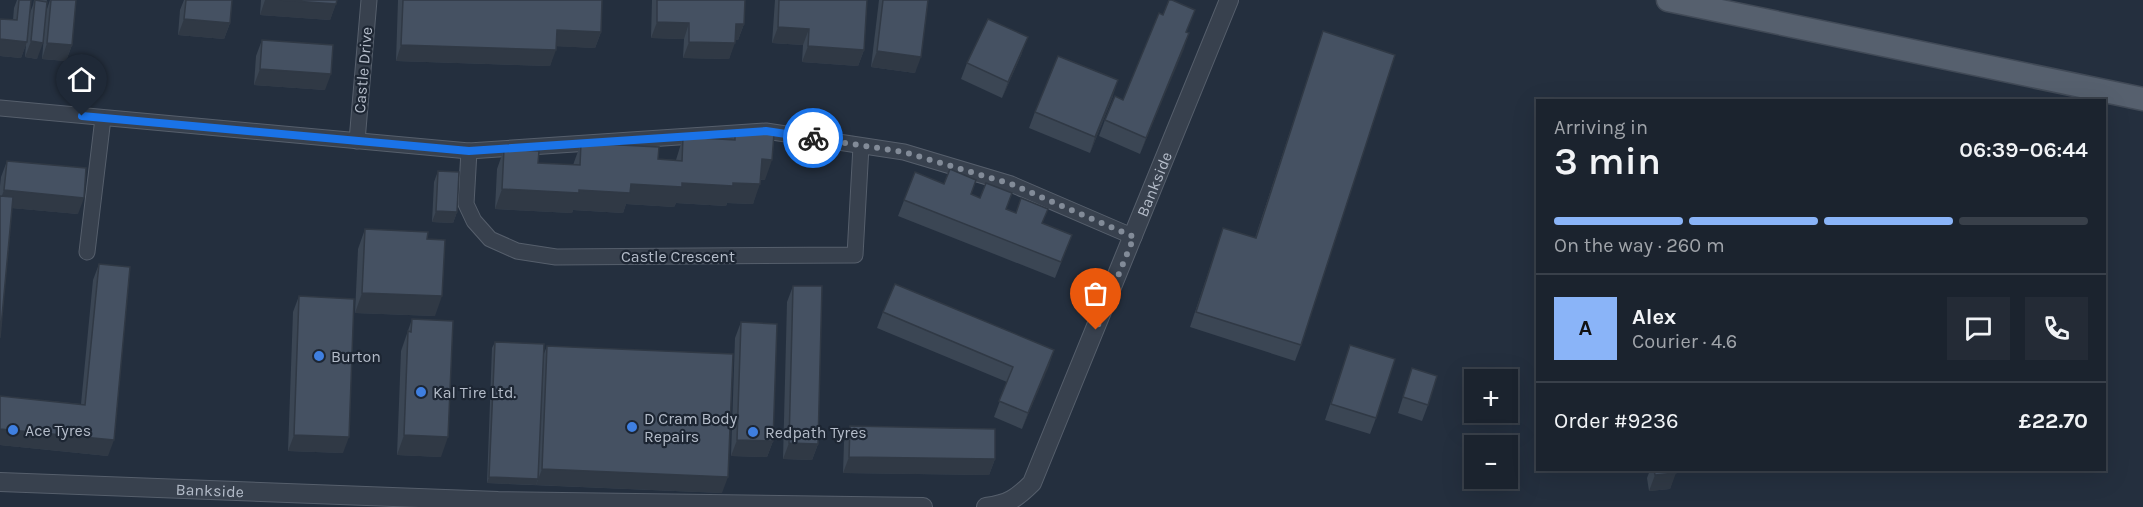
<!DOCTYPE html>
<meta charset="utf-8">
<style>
body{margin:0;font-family:Karla,sans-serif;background:#242b36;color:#f1f3f6;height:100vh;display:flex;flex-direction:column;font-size:22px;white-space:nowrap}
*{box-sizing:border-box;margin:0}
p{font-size:20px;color:#a0a4aa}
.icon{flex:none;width:33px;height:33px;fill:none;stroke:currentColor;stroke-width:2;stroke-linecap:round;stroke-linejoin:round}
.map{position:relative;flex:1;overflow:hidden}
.drawer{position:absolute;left:1536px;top:99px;width:570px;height:372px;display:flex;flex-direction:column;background:#1b232e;border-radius:0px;box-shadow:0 6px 24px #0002,0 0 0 2px #39404a}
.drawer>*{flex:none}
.tools{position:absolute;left:1464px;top:369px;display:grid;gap:12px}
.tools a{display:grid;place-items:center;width:54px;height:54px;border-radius:0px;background:#1b232e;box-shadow:0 6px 24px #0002,0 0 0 2px #39404a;font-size:30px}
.pin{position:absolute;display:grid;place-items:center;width:51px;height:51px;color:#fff;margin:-62px -26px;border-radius:50% 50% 50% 0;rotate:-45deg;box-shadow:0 0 6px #0007}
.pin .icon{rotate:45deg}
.courier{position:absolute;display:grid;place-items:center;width:60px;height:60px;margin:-30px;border:4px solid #1a73e8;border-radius:50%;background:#fff;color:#222;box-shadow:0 2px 8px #0007}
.summary em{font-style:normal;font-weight:600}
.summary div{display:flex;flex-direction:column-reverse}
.summary{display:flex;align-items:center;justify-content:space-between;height:102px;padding:0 18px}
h1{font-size:39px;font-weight:600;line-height:45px}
.bar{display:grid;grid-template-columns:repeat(4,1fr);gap:9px 6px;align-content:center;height:72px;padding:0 18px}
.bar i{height:8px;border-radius:4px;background:#39404a}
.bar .on{background:#8ab4f8}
.bar p{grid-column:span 4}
.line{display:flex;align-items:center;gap:15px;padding:0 18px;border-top:2px solid #39404a}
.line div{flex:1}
.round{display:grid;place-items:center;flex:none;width:63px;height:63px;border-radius:0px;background:#242b36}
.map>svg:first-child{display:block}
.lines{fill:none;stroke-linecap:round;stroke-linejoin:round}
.minor-casing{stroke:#565f6c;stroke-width:17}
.tertiary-casing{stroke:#565f6c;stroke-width:20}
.primary-casing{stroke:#414a57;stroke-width:25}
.minor{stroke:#38414e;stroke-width:15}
.tertiary{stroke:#38414e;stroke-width:18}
.primary{stroke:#56606e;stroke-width:22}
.wall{fill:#3b4654}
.shaded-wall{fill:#303945}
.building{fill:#455162;stroke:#303945;stroke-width:1.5}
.done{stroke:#828b98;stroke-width:6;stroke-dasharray:0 10.8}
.route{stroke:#1a73e8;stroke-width:8}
.shop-dot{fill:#3f7fe0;stroke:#1d2633;stroke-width:2}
.labels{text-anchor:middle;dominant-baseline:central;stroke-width:4.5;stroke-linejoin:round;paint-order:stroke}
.street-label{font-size:16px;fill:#b4bcc9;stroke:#1d2633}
.poi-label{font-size:16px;fill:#b4bcc9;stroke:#1d2633;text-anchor:start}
</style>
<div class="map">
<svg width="2143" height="507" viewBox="0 0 2143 507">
<rect width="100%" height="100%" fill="#242f3e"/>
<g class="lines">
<defs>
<g id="minor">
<polyline points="0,108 469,151 766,131 904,152 1011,184 1134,237"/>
<polyline points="357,141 369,0"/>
<polyline points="469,151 466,204 474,221 490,239 517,251 556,257 855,255 861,146"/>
<polyline points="87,252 103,118"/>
</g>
<g id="tertiary">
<path id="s1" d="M0 482 498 501 923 507"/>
<path id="s2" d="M986 507C1008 504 1016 499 1032 483L1229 0"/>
</g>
<polyline id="primary" points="1668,0 2143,99"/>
</defs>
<!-- minor casing -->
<use href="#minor" class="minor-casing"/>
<!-- tertiary casing -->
<use href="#tertiary" class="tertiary-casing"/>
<!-- primary casing -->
<use href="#primary" class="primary-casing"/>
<!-- minor -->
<use href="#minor" class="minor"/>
<!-- tertiary -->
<use href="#tertiary" class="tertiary"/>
<!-- primary -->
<use href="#primary" class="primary"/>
</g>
<!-- wall -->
<g class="wall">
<polygon points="17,0 31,0 30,13 33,5 34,0 47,0 37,59 25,57 26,44 21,58 0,56 0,19 13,20 14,8"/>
<polygon points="50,0 76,0 72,45 66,61 42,59 46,12"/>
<polygon points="184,0 232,0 230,23 224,39 178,35 180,10"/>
<polygon points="261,0 337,0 330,20 260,15"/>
<polygon points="398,0 602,0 601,32 595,48 556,46 550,66 396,61"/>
<polygon points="652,0 745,0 744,24 738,40 735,40 729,59 683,58 684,39 651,38"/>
<polygon points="775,0 867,0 864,50 858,66 802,62 803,45 772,43"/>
<polygon points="879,0 928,0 915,73 871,67"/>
<polygon points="1323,31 1301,345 1295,361 1190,327 1223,228 1255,238"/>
<polygon points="1189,33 1140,154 1099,136 1105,120 1123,100"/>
<polygon points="262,40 325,90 254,85 256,56"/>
<polygon points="1022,53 1002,98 961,79 967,63"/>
<polygon points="1113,96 1090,153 1029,128 1035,112"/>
<polygon points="735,131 765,180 760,180 753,204 727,203 726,206 676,203 674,207 626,204 623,213 573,210 572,213 495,209 497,169 504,149 538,163 573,165 581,143 658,159 676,160 683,137 732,140"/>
<polygon points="7,161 78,214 12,208 0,338 0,186 1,177"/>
<polygon points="438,171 457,212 453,223 432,222 434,182"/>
<polygon points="915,172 1016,213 1048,209 1042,223 1072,235 1055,278 898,216"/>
<polygon points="365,229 427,239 435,316 355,313 358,249"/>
<polygon points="99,264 108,456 0,445 0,396 81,404 93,280"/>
<polygon points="793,286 818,444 812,460 783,459 787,302"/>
<polygon points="299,296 343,453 288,451 293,312"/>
<polygon points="883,312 1054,350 1022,429 994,417 1007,382 877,328"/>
<polygon points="412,319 441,457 397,455 401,351"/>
<polygon points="741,322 773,441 767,457 731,456 735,338"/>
<polygon points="495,342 543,356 547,346 722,493 487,483 492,348"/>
<polygon points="1350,345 1376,418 1370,434 1325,420"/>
<polygon points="1412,368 1428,405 1422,421 1398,413"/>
<polygon points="850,426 995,459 989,475 843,473 844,442"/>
<polygon points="1650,470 1676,470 1670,489 1649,491 1647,478"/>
</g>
<!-- shaded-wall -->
<g class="shaded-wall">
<polygon points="265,0 280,0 336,4 330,20 260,15"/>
<polygon points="184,19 230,23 224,39 178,35"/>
<polygon points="657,22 689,23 684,39 651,38"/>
<polygon points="736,24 744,24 738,40 730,40"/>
<polygon points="778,27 809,29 803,45 772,43"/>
<polygon points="557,30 601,32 595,48 551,46"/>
<polygon points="1189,33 1184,49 1140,154 1146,138"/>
<polygon points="1028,37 1022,53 1002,98 1008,82"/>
<polygon points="0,39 27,42 21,58 0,56"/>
<polygon points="31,41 43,43 37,59 25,57"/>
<polygon points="689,42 735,43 729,59 683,58"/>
<polygon points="47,43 72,45 66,61 42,59"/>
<polygon points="401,45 556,50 550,66 396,61"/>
<polygon points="808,46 864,50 858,66 802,62"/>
<polygon points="877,51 921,57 915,73 871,67"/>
<polygon points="260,69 331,74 325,90 254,85"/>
<polygon points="1118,80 1113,96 1090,153 1095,137"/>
<polygon points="762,159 772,160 765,180 754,179"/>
<polygon points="682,183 733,183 760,184 753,204 727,203 726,206 676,203 674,207 626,204 623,213 573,210 572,213 495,209 502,189 579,190 631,184"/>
<polygon points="4,190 84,198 78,214 0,207 0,201"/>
<polygon points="436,211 457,212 453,223 432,222"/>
<polygon points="362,293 442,296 435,316 355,313"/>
<polygon points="1054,350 1049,366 1022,429 1028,413"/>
<polygon points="0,429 114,440 108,456 0,445"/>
<polygon points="294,435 349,437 343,453 288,451"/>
<polygon points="404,435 448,437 441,457 397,455"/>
<polygon points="737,440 773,441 767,457 731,456"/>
<polygon points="789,443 818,444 812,460 783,459"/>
<polygon points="849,457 995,459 989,475 843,473"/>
<polygon points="542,469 728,477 722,493 536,485"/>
<polygon points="1676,473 1670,489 1649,491 1655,475"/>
<polygon points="489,477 538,479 536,485 487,483"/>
</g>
<!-- building -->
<g class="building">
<polygon points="19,0 31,0 27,42 0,39 0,19 17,20"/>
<polygon points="35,0 47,2 43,43 31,41"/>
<polygon points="51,0 76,0 72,45 47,43"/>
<polygon points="186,0 232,0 230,23 184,19"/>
<polygon points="280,0 337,0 336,4"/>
<polygon points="403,0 602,0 601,32 557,30 556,50 401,45"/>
<polygon points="657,0 745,0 744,24 736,24 735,43 689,42 689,23 657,22"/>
<polygon points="779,0 867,0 864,50 808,46 809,29 778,27"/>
<polygon points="883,0 928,0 921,57 877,51"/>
<polygon points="1169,0 1172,0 1195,10 1186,32 1189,33 1146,138 1105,120 1115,96 1123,100 1159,13 1163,15"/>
<polygon points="988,19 1028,37 1008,82 967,63"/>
<polygon points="1323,31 1395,55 1301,345 1196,312 1223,228 1256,238"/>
<polygon points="262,40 333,45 331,74 260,69"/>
<polygon points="1058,56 1118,80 1095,137 1035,112"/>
<polygon points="735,131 774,133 772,160 762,159 760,184 733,183 733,186 682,183 682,187 631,184 630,193 579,190 579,193 502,189 504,149 539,151 538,163 580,165 581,143 659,147 658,159 682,161 683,137 735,140"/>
<polygon points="7,161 86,168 84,198 4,190"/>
<polygon points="950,169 976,180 971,194 980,198 986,183 1012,193 1006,209 1016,213 1021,198 1048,209 1042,223 1072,235 1061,262 904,200 915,172 944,184"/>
<polygon points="438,171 459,172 457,212 436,211"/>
<polygon points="0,196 13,197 0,338"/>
<polygon points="365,229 428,232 427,239 445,240 442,296 362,293"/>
<polygon points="99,264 130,267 114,440 0,429 0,396 85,405"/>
<polygon points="895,284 1054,350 1028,413 999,401 1013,367 883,312"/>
<polygon points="793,286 822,286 818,444 789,443"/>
<polygon points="299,296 354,299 349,437 294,435"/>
<polygon points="412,319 453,321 448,437 404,435 408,331 411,332"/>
<polygon points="741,322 777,324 773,441 737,440"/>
<polygon points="495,342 544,344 538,479 489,477"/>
<polygon points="1350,345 1395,359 1376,418 1331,404"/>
<polygon points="547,346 733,354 728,477 542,469"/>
<polygon points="1412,368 1437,376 1428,405 1403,397"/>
<polygon points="850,426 995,429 995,459 849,457"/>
<polygon points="1654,470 1676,470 1676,473 1655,475"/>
</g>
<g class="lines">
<!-- done -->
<polyline class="done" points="813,138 904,152 1011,184 1134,237 1096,330"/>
<!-- route -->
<polyline class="route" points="82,116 469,151 766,131 813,138"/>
</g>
<!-- markers -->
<g class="shop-dot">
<circle cx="319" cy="356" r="6"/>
<circle cx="421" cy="392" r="6"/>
<circle cx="632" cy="427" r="6"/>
<circle cx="13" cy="430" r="6"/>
<circle cx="753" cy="432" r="6"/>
</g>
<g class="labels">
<!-- street labels -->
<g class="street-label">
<text transform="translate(363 70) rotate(-85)">Castle Drive</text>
<text stroke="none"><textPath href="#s2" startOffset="376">Bankside</textPath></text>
<text x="678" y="256">Castle Crescent</text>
<text stroke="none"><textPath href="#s1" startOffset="210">Bankside</textPath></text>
</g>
<!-- poi labels -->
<g class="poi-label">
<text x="331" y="356">Burton</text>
<text x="433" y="392">Kal Tire Ltd.</text>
<text x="644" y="418">D Cram Body<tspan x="644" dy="18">Repairs</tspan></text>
<text x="25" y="430">Ace Tyres</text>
<text x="765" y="432">Redpath Tyres</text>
</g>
</g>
</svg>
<div class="tools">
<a>+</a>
<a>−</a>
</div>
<div class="pin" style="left:1096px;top:330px;background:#ea580c"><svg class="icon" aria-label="bag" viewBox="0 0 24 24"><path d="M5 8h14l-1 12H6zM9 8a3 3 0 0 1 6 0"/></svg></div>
<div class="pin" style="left:82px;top:116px;background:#1f2937"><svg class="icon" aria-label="home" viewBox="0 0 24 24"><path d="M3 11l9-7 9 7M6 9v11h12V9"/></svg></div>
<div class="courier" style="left:813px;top:138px"><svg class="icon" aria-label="bike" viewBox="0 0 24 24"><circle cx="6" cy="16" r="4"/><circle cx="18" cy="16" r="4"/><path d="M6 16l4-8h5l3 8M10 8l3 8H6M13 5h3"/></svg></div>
<section class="drawer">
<div class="summary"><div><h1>3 min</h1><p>Arriving in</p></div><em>06:39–06:44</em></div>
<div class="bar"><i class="on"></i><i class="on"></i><i class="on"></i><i></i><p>On the way · 260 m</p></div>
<div class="line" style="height:108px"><b class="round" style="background:#8ab4f8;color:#111">A</b><div><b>Alex</b><p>Courier · 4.6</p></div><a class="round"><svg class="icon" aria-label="chat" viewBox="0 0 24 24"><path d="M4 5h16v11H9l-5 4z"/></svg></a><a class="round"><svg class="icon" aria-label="phone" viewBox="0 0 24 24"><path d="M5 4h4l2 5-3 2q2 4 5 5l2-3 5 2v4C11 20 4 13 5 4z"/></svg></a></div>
<div class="line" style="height:78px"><div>Order #9236</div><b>£22.70</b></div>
</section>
</div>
